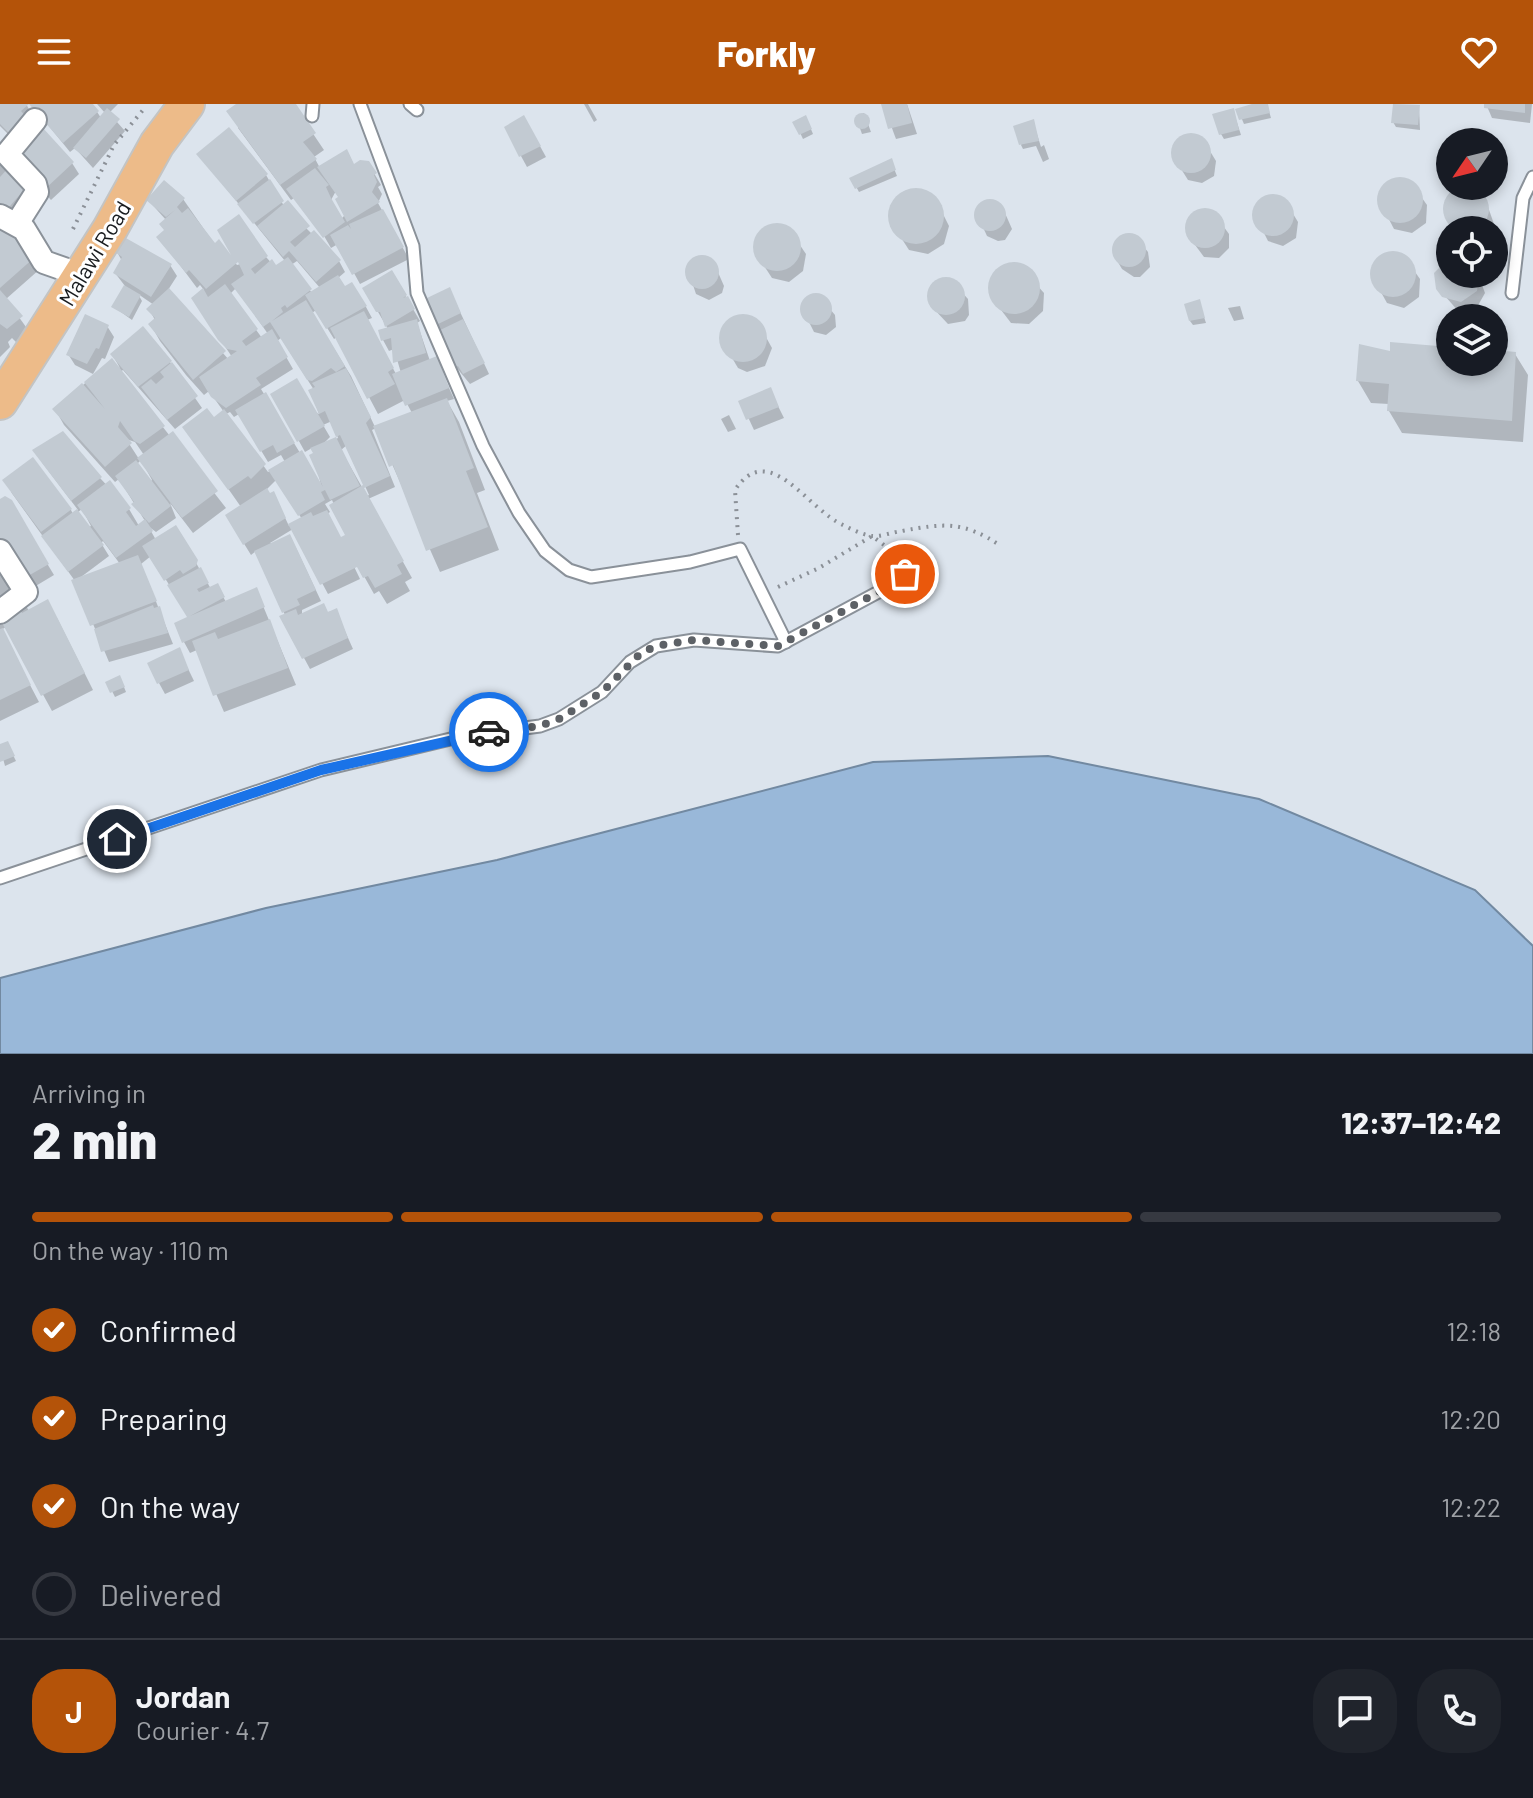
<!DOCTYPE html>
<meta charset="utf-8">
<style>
body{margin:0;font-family:Barlow,sans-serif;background:#20242c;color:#f1f3f6;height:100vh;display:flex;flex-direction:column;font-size:30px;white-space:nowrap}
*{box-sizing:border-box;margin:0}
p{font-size:26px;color:#9ea1a6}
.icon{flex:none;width:44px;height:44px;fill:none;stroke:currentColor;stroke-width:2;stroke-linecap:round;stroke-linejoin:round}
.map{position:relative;height:950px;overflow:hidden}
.side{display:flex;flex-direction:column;background:#171b24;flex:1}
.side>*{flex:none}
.needle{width:52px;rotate:235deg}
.controls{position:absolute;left:1436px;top:24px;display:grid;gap:16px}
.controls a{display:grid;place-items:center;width:72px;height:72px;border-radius:50%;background:#171b24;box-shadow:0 4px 12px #0003;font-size:40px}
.pin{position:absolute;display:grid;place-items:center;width:68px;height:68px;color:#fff;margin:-34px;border:4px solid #fff;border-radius:50%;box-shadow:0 2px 8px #0007}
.courier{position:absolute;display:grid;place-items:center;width:80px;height:80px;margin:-40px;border:6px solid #1a73e8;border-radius:50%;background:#fff;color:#222;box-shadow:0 2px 10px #0007}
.head em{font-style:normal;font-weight:800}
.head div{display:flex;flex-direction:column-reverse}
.head{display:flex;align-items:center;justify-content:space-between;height:136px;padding:0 32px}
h1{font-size:52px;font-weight:800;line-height:60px}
.bar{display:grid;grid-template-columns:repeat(4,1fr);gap:12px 8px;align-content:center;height:96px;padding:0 32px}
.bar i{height:10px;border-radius:6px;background:#363941}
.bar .current{background:#b45309}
.bar p{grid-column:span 4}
.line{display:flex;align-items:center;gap:20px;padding:0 32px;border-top:2px solid #363941}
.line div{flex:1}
.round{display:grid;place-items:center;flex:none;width:84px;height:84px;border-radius:32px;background:#20242c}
ol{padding:0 32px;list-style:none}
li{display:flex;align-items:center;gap:24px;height:88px}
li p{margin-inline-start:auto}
li .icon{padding:8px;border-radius:50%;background:#b45309;color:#fff;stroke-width:4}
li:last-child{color:#9ea1a6}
li i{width:44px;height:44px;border:4px solid #363941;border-radius:50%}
header{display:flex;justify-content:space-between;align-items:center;height:104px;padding:0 32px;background:#b45309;color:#fff;font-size:36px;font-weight:800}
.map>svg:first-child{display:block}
.water{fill:#99b8d9;stroke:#7289a1;stroke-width:2}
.shadow{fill:#0003;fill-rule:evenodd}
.building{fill:#c2cad2}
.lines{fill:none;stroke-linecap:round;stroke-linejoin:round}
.service-casing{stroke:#8a9199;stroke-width:15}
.minor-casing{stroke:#8a9199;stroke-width:26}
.primary-casing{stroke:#c3c4c4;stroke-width:38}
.path{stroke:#8b9097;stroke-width:4;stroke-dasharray:2 6;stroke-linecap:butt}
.service{stroke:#fff;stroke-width:11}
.minor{stroke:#fff;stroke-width:22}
.primary{stroke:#edbb89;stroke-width:34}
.done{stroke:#5d6166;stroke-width:8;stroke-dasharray:0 14.4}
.route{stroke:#1a73e8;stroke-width:10}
.labels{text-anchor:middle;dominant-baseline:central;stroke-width:6;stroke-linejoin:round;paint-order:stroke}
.street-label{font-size:22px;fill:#181b1e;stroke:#fff}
</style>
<header><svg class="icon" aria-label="menu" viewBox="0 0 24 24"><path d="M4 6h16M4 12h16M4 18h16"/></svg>Forkly<svg class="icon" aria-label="heart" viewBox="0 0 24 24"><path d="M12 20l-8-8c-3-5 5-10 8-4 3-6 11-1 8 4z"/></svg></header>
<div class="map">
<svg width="1533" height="950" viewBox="0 0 1533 950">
<rect width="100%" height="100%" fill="#dce4ed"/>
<!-- water -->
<polygon class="water" points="1048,652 1259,695 1475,786 1533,842 1533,950 0,950 0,874 266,804 497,756 873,658"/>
<!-- shadow -->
<g class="shadow">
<polygon points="0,0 26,0 33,12 18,40 0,22"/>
<polygon points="31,0 92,0 101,14 105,9 97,0 118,0 109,9 125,27 93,64 75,44 70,48"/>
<path d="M240 0H293L324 46 314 53 320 64 368 59 381 81 378 83 382 90 378 99 409 155 360 180 338 140 331 144 320 125 294 94 291 96 238 24ZM337 85 346 110 341 115 331 96Z"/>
<polygon points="584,0 588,0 597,16 594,18"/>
<polygon points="883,0 907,0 917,30 896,35"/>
<polygon points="1267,0 1271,14 1244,20 1238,6"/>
<polygon points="1486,0 1532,0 1530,19 1492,14"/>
<polygon points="1419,3 1420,26 1396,23 1393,18"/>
<polygon points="1233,6 1241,31 1224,35 1221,30"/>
<polygon points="864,9 871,28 862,30 856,13"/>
<polygon points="524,13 546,53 527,63 521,52"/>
<polygon points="1033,17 1041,43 1044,41 1049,55 1043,58 1036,42 1023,45 1021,41"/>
<polygon points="795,18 808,18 813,30 803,35"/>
<polygon points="1188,31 1202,34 1216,57 1214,72 1202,79 1188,76 1173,52 1176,38"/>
<path d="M199 51 266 71 284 102 339 157 345 168 338 174 345 185 352 181 366 203 372 214 367 216 396 270 401 269 394 245 389 247 383 236 388 225 364 184 392 169 420 217 417 219 430 257 436 255 454 295 447 297 459 318 485 386 477 389 499 446 440 468 376 324 372 326 395 383 368 395 412 474 405 478 410 487 387 500 379 487 374 490 350 447 347 448 360 475 328 490 293 425 270 439 296 444 321 497 302 506V511L336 507 353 545 310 565 282 513 285 511 256 447 251 451 227 412 241 403 185 323 214 316 224 308 209 287 204 291 186 271 160 237 151 221 155 216 149 205 154 201 138 190 142 197 132 216 114 203 125 182 115 169 122 157 117 148 170 161 177 172 168 186 229 256 232 253 193 194 204 186 200 181 197 184 159 133 166 128V116L149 97 183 95 215 141 219 138 237 161 266 153 276 164 285 157ZM297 157 320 184 312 189 291 161ZM236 184 268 230 262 234 230 190ZM316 206 334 235 337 233 378 310 405 296 412 309 375 323 351 272 312 209ZM281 234 314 286 311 287 319 310 273 290 305 348 312 344 322 385 261 285 293 265 277 237ZM230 308 234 313 239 310 268 358 281 351 285 358 268 368 226 310ZM332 317 338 334 321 342 330 333 323 321ZM347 341 369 391 367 392 341 346ZM276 376 302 415 289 422 279 401 266 386ZM332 396 348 432 340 436 327 410 330 408 325 400Z"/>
<polygon points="0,56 29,80 11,118 0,109"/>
<polygon points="72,59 79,70 51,96 20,62"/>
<polygon points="893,62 897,72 859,88 852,75"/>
<polygon points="1395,75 1410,77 1427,101 1426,119 1412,129 1394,125 1380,98 1383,84"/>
<polygon points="1468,84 1481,91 1488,103 1494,120 1491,126 1453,126 1446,115 1445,100 1454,88"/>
<polygon points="913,86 935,94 949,122 944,140 928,150 909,146 891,118 898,94"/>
<polygon points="1270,93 1284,95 1298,118 1296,134 1283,142 1268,137 1255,111 1259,99"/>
<polygon points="995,97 1001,100 1012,125 1005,136 998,137 987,132 976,108 982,99"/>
<polygon points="1201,106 1213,108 1229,130 1229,144 1219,154 1204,153 1187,130 1189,115"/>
<polygon points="0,120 40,165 6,195 31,230 18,240 12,234 8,238 10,243 0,253"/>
<polygon points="774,121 789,125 806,150 803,167 789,178 772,174 755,148 759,130"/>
<polygon points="1122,132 1135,132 1148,148 1150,163 1140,173 1134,173 1122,165 1115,153 1114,140"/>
<polygon points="1388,150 1403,151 1420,175 1419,193 1404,204 1387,199 1372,172 1376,158"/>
<polygon points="702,152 713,157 724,182 722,189 709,196 696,190 687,163 690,157"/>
<polygon points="1450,156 1450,170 1479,173 1485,189 1476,205 1459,208 1438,184 1436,169"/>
<polygon points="1019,161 1044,189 1043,207 1029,220 1011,219 992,194 990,178 1004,162"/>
<polygon points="950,175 968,195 969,211 965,217 948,220 933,204 929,188 938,177"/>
<polygon points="819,192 835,211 836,223 826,231 814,228 802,204 808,194"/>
<polygon points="455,197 489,270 470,280 456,263 437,220"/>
<polygon points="1199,198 1206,219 1193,221 1190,217"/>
<polygon points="1240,202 1244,215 1234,217 1228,204"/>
<polygon points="743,212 757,217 772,244 765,262 747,268 738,264 721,235 730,216"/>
<polygon points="107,222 114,233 105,255 102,254 93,270 75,261 68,250"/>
<polygon points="1450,245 1450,258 1494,258 1494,248 1515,250 1528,271 1523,338 1402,329 1389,307 1389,300 1371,299 1358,277 1392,249"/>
<path d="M112 250 170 258 202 304 175 325 123 266 120 268 226 404 193 429 170 399 176 414 156 428 148 422 156 436 176 424 211 485 217 482 226 498 256 485 296 581 224 608 197 546 190 549 184 538 190 514 151 452 141 460 173 540 109 558 75 477 11 388 71 406 73 410 78 406 41 357 100 374 129 405 139 422 145 417 119 375 115 378 64 321 55 305 111 257 120 264ZM126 335 135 338 144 351 139 355ZM141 356 152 376 150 378 137 360ZM82 405 91 422 89 423 78 408ZM103 437 120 460 81 473 109 452 101 439Z"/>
<polygon points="770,286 784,314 754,326 741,298"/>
<polygon points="729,311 736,325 728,328 721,315"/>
<polygon points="0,397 10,398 54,471 29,486"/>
<polygon points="0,457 29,507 57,514 93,586 52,607 6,523 1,526 39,598 0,617"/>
<polygon points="179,546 194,577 165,590 159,579"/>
<polygon points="122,578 126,588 115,593 108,579"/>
<polygon points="7,639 16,657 5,662 0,643"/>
</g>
<!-- building -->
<g class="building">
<polygon points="0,0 29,0 21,7 27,14 11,31 0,20"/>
<polygon points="29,0 93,0 99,7 63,39"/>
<polygon points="236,0 296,0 316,29 303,38 317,55 280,81 226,7"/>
<polygon points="881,0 907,0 912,19 888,25"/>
<polygon points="1252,0 1268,0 1270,9 1239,16 1235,5"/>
<polygon points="1393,0 1420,1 1418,21 1391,19"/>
<polygon points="1484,0 1525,0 1525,9 1484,4"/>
<polygon points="107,4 120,15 86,54 73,44"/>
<polygon points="1234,4 1239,26 1219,31 1212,10"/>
<circle cx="862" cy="17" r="8"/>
<polygon points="524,11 541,42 519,53 504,23"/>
<polygon points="806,11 812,25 799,31 792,18"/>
<polygon points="1034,15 1039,37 1019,41 1013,22"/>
<polygon points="42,23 74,58 44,86 11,51"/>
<polygon points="229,23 268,70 236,97 196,50"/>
<circle cx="1191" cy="49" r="20"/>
<polygon points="347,45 354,60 360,56 369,57 377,69 374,71 377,78 372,88 380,98 347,118 335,95 338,93 317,63"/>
<polygon points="892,54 896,66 855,85 849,74"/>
<polygon points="10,62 30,79 4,109 0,105 0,73"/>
<polygon points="315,64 329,81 326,83 331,94 345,118 323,134 286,85"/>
<circle cx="1400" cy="96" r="23"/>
<polygon points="270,75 284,97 253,120 237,100"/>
<polygon points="164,76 185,94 177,103 182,109 188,104 215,139 219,135 231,151 217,126 239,110 268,152 251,165 255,170 272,155 276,161 288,153 312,185 287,204 285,201 281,204 283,208 272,217 306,196 345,262 336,268 331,264 312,277 307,276 270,218 263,223 231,180 244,171 238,158 206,185 189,166 186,169 156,133 164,126 159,120 175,106 166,113 146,96"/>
<circle cx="1466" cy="105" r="23"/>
<circle cx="916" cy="112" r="28"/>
<circle cx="1273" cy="111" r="21"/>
<circle cx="990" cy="111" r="16"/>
<polygon points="288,96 310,122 290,138 295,143 314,126 341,156 316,178 289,147 283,153 257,122"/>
<circle cx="1205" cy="124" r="20"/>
<polygon points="383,105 404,143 352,171 330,131 348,121 351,125 349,120"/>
<polygon points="3,115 35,153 0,184 0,118"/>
<circle cx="777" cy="143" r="24"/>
<circle cx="1129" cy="146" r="17"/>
<polygon points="124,133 172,160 151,193 113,169 122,153 115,148"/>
<circle cx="1393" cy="170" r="23"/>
<circle cx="702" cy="168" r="17"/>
<polygon points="1450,153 1450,170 1479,170 1477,187 1461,198 1442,193 1436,185 1434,169"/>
<circle cx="1014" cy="184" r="26"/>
<polygon points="392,166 407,191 403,194 408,192 415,205 385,223 380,208 376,208 362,184"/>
<polygon points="338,171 345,182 352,178 367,202 326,225 305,191"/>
<circle cx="946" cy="192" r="19"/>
<polygon points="225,180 258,225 242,237 246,242 272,225 288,253 256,274 261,281 226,304 211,293 199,273 237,247 227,245 218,236 191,194 203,184 208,193"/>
<polygon points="124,181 141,191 129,213 111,203"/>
<polygon points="450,183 461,209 436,221 427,194"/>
<polygon points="169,184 226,247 193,276 148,220 155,214 146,205"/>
<polygon points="0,186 23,212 7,225 0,220"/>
<circle cx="816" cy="205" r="16"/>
<polygon points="1200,195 1205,214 1189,217 1184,200"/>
<polygon points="364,207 394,264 388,268 395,280 367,295 330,224"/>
<polygon points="85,210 109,221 99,245 96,244 87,260 66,251"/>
<circle cx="743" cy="234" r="24"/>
<polygon points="417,215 426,249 393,259 391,234 381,237 378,226"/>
<polygon points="463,215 485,259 463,270 458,262 454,264 436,228"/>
<polygon points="143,222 172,257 138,283 110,250"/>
<polygon points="1390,238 1450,243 1450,258 1494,258 1494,246 1516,248 1512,317 1387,307 1389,280 1356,277 1359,240 1390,247"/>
<polygon points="437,252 449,284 405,302 392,270"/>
<polygon points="112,254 165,322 140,340 134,337 120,317 118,323 132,339 105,363 52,305 82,279 105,305 84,278"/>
<polygon points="172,258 198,292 167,316 141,283 151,275 156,280 164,273 160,268"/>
<polygon points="346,264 371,313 366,319 390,372 364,384 404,457 397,461 402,470 375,484 368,472 363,474 357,463 320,481 288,420 311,408 313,412 327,406 341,433 345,431 329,401 363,381 340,331 336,333 325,307 319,310 308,286 315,283 312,279"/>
<polygon points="297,274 325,322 297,338 270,290"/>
<polygon points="771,283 779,303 746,316 738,297"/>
<polygon points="266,288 295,339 277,349 273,341 260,348 235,306"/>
<polygon points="447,294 474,364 466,367 488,423 426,447 393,361 389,363 373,322"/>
<polygon points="207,304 214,313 224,305 266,360 251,375 248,372 228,386 182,323"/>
<polygon points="63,327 102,373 71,397 32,346"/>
<polygon points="173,327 218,387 182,414 137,354"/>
<polygon points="336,333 360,382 330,396 325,386 321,388 325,396 298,412 268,366 302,346 323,383 309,351 313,349 310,344"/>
<polygon points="33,353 72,405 41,428 2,376"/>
<polygon points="136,356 171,402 149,419 131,400 134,398 115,372"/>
<polygon points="110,376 131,404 126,408 136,422 145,415 153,427 116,454 77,401"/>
<polygon points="267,384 270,389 274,387 286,414 243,441 225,411"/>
<polygon points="5,392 12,396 49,460 21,476 0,444 0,395"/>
<polygon points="77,405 104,441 68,468 41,432"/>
<polygon points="176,421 198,456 196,462 183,470 180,466 164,477 142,442"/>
<polygon points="290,430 316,486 297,495 300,501 282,509 254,447"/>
<polygon points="138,451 157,497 90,522 71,476"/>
<polygon points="201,463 209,479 197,485 199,488 218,479 225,493 190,512 257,483 265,503 182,539 174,519 187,513 167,481"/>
<polygon points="48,495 85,569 41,592 0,515 17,500 22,509"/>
<polygon points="324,499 328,508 337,504 348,534 302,555 279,512 296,505 298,511"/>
<polygon points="153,501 154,504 160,502 168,529 101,548 94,525"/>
<polygon points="270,515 288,564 213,592 192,537 215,528 218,535"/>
<polygon points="3,524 31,581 0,596 0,525"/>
<polygon points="180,543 189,566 157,580 147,559"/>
<polygon points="120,571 125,583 110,589 105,578"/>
<polygon points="8,637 15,652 0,658 0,640"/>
</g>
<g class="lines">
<defs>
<g id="service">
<polyline points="360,0 413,142 417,189 483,342 519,409 545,447 569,466 591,473 690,458 740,445 786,538"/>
<polyline points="410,0 417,6"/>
<polyline points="312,12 313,0"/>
<polyline points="1512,189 1523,94 1533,73"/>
<polyline points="0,774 321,666 463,632 540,622 559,615 602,588 630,558 656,542 694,536 778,542 899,477 907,465 906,458"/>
</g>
<g id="minor">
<polyline points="0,112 24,125 44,158 81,171"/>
<polyline points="18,118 37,88 35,80 7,50 35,16"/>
<polyline points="0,447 26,488 0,508"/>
</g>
<polyline id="primary" points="0,298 110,125 157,40 187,0"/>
</defs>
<!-- service casing -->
<use href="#service" class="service-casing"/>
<!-- minor casing -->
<use href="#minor" class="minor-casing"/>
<!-- primary casing -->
<use href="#primary" class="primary-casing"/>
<!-- path -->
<g class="path">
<polyline points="73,125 114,41 143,6"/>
<path d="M738 431 735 386C769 334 808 406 843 421 851 425 863 431 872 432 880 433 893 428 902 427 944 419 964 417 1001 442"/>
<polyline points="778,483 819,464 872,432 892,447"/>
</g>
<!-- service -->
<use href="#service" class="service"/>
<!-- minor -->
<use href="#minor" class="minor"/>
<!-- primary -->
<use href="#primary" class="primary"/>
</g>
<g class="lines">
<!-- done -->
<polyline class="done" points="489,628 540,622 559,615 602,588 641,549 656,542 694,536 778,542 899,477 905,470"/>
<!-- route -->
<polyline class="route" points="117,735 321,666 489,628"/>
</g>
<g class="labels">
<!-- street labels -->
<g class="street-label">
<text transform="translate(94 149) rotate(-59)">Malawi Road</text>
</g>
</g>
</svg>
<div class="controls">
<a><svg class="needle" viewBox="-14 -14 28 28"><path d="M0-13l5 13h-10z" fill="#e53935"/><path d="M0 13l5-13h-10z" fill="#9ea1a6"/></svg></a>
<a><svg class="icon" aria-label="locate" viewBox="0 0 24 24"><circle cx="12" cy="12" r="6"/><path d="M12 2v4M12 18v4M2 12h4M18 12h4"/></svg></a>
<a><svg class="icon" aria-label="layers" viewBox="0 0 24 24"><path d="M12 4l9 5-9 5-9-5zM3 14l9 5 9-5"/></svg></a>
</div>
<div class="pin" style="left:905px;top:470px;background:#ea580c"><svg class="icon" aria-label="bag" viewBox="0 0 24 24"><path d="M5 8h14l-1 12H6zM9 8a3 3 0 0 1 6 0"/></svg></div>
<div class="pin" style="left:117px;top:735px;background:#1f2937"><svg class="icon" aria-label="home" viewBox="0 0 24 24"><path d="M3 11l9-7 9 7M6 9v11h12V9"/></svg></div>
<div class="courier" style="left:489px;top:628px"><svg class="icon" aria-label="car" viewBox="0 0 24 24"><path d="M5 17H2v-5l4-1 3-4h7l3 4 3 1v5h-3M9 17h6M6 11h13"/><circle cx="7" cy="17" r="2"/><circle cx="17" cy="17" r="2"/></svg></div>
</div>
<section class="side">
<div class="head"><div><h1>2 min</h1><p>Arriving in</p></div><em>12:37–12:42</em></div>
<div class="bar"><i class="current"></i><i class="current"></i><i class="current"></i><i></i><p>On the way · 110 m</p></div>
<ol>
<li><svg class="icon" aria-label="check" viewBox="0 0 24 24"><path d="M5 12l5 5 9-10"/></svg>Confirmed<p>12:18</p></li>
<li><svg class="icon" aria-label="check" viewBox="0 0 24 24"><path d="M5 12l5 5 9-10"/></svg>Preparing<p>12:20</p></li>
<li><svg class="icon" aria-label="check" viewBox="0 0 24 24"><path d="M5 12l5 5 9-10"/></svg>On the way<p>12:22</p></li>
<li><i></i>Delivered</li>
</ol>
<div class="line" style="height:144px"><b class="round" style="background:#b45309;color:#fff">J</b><div><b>Jordan</b><p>Courier · 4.7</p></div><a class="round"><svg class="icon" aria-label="chat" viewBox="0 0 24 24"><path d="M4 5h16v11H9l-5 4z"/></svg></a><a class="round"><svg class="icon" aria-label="phone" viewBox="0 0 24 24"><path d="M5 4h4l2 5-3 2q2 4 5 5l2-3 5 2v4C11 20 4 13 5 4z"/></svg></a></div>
</section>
